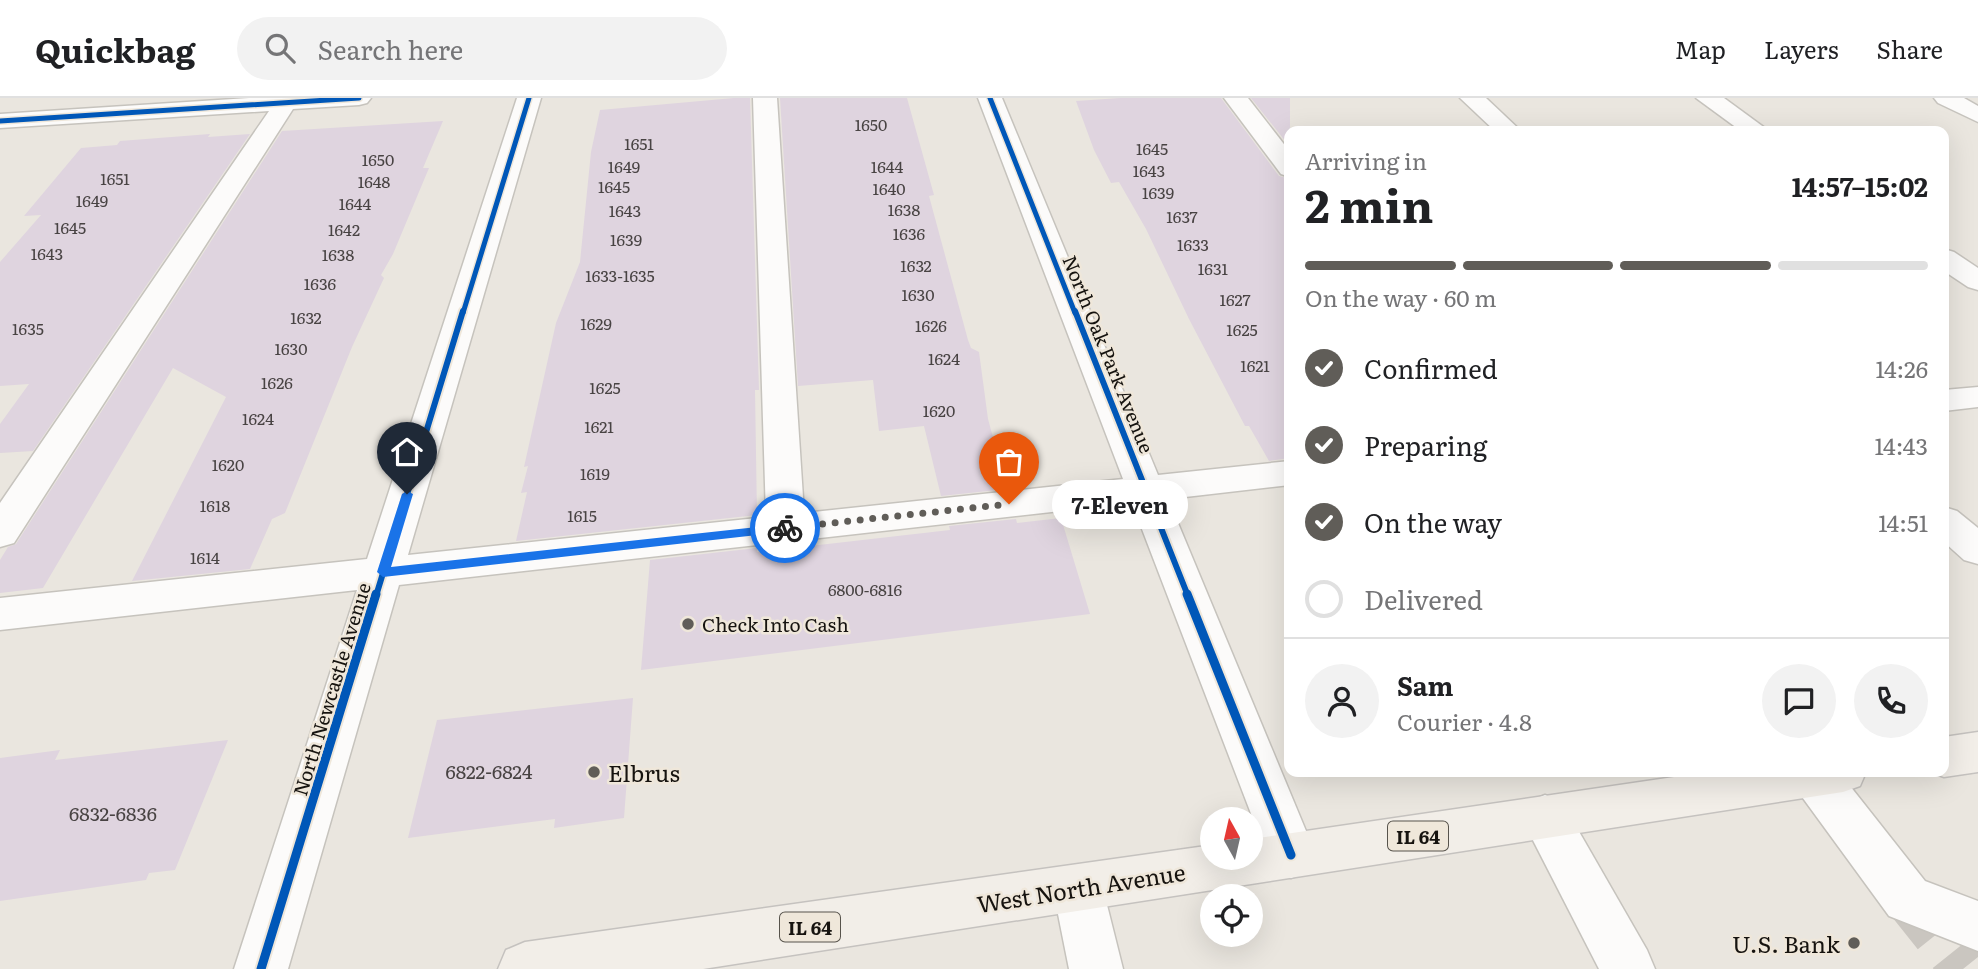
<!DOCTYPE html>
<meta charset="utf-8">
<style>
body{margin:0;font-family:Literata,serif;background:#f2f2f2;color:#202124;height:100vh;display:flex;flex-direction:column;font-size:26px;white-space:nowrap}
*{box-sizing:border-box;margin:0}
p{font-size:23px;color:#757577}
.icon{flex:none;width:38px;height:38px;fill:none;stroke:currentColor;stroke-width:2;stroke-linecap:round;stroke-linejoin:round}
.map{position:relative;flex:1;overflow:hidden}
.details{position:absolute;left:1284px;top:28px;width:665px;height:651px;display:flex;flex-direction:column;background:#fff;border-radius:14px;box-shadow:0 7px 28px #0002}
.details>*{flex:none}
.needle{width:46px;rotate:352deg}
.fabs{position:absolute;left:1200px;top:709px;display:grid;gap:14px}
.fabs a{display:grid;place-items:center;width:63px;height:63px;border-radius:50%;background:#fff;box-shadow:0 7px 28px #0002;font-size:35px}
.pin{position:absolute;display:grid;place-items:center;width:60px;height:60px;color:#fff;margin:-72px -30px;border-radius:50% 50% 50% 0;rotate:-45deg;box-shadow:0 0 7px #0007}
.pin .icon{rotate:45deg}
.courier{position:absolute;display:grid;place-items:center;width:70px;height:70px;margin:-35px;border:5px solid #1a73e8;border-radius:50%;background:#fff;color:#222;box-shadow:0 2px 9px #0007}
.bubble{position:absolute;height:49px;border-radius:24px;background:#fff;box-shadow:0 7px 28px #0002;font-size:23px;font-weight:700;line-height:49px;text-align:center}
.summary em{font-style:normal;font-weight:700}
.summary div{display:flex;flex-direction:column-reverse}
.summary{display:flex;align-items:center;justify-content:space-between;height:119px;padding:0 21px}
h1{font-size:46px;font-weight:700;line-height:52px}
.bar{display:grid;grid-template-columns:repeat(4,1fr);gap:10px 7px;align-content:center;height:84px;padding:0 21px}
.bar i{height:9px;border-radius:5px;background:#e0e0e0}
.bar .active{background:#605d58}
.bar p{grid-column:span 4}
.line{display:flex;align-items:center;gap:18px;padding:0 21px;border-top:2px solid #e0e0e0}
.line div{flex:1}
.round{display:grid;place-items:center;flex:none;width:74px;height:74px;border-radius:37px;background:#f2f2f2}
ol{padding:0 21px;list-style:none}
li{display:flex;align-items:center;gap:21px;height:77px}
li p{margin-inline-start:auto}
li .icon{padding:7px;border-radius:50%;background:#605d58;color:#fff;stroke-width:4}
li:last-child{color:#757577}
li i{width:38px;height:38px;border:4px solid #e0e0e0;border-radius:50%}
header{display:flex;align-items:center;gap:42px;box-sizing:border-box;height:98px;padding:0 35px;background:#fff;border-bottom:2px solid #e0e0e0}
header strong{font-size:33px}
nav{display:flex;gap:38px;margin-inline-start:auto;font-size:24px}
.search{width:490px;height:63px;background:#f2f2f2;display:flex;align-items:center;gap:18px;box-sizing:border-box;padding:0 24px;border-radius:38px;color:#757577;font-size:26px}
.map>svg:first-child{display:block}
.building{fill:#dfd4df}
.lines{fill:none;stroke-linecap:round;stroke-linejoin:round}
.minor-tunnel{stroke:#cac6c0;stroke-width:46;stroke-dasharray:46 24;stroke-linecap:butt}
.minor-casing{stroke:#c6c3bd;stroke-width:3}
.major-casing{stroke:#c5c2bf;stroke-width:3}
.minor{fill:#fcfbfa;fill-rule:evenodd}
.major{fill:#f2eee8;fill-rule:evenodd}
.cycleway-far2-casing{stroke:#efe7da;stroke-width:8}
.cycleway-far1-casing{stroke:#efe7da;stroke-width:10}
.cycleway-casing{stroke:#efe7da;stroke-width:13}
.cycleway-far2{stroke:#0057b8;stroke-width:5}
.cycleway-far1{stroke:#0057b8;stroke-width:6}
.cycleway{stroke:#0057b8;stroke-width:9}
.route{fill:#1a73e8}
.done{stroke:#605d58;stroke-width:7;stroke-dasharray:0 12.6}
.poi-dot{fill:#605d58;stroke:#efe7da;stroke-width:2.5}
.labels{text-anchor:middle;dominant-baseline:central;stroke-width:5;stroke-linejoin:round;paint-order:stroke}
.number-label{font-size:16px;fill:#484343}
.shield{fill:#efe7da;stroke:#57534c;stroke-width:2}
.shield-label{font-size:18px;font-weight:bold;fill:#16130f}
.street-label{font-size:19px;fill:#16130f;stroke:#efe7da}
.poi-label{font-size:19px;fill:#16130f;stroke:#efe7da;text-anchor:start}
.near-number-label{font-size:19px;fill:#484343}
.near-poi-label{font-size:23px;fill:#16130f;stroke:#efe7da;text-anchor:start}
.near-street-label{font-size:23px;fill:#16130f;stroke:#efe7da}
</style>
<header>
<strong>Quickbag</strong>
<div class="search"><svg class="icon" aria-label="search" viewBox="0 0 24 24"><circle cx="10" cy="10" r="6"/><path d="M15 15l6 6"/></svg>Search here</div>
<nav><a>Map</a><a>Layers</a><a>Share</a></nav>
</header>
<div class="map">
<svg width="1978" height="871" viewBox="0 0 1978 871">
<rect width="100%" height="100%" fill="#eae6df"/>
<!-- building -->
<g class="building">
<polygon points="734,0 750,0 759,292 755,292 757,417 516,443 527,394 521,395 528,368 524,369 556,225 580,164 591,54 600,12"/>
<polygon points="780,0 907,0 934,97 929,98 968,242 971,250 979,254 988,321 1007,391 941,398 924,328 879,333 873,282 798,288"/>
<polygon points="1120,0 1221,0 1279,78 1290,81 1290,360 1269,363 1249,328 1245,328 1189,221 1146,131 1119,84 1111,85 1094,52 1076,3"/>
<polygon points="1251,0 1290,0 1290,49"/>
<polygon points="443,23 423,70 429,70 393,156 381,177 384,180 352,249 285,415 272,421 250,471 132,483 226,299 173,270 43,490 0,495 0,462 8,449 16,446 282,33"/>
<polygon points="210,36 208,39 250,36 33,353 0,355 0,326 29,286 0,288 0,164 41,117 24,118 81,50 117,47 120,43"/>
<polygon points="1061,420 1090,516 641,572 650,462 757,450 757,454 950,432 949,428 1016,421 1017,425"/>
<polygon points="633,600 624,720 554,730 555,721 408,740 437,622"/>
<polygon points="228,642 175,772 149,775 146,782 0,803 0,660 60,652 55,662"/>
</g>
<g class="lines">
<!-- minor-tunnel -->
<polyline class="minor-tunnel" points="1907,801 1963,871"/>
<defs>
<g id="minor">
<polygon points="249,0 371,0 367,5 359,7 293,11 14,445 0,449 0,405 269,13 0,30 0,16"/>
<polygon points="517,0 541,0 408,457 766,419 753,0 777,0 804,415 1123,381 978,0 1002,0 1158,377 1290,363 1290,387 1168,401 1316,757 1309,773 1291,780 1273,773 1132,405 399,487 288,871 234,871 357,492 0,532 0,500 367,461"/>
<polygon points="1224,0 1248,0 1290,54 1290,79 1281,76"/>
<polygon points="1460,0 1486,0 1521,33 1495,33"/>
<polygon points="1696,0 1724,0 1769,33 1741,33"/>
<polygon points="1934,0 1964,0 1978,8 1978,24 1938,5"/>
<polygon points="1944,151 1954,154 1978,170 1978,192 1968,189 1944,173"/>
<polygon points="1978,289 1978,309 1944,313 1944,292"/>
<polygon points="1944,409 1957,413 1978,430 1978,466 1964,462 1944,444"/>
<polygon points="1793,674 1839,674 1925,783 1978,803 1978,853 1889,818 1797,692 1790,678"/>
<polygon points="1545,697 1562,704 1647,852 1655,871 1599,871 1521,719 1528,704"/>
<polygon points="1078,767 1096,774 1103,791 1123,871 1069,871 1053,791 1060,774"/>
</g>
<g id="major">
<polygon points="1978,634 1978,674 1944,679 1930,674 1944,674 1944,639"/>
<polygon points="1708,674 1866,674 1860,688 1843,694 703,871 498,871 506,852 525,844 1213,747 1213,760 1251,760 1251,741"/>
</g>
</defs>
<!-- minor casing -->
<use href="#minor" class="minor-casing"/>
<!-- major casing -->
<use href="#major" class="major-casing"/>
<!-- minor -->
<use href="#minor" class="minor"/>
<!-- major -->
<use href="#major" class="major"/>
<defs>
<g id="cycleway-far2">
<polyline points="990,0 1075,215"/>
<polyline points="0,23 359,0"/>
<polyline points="463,215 529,0"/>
</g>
<g id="cycleway-far1">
<polyline points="1075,213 1188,498"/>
<polyline points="376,498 463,213"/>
</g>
<g id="cycleway">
<polyline points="1187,496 1291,757"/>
<polyline points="261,871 376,496"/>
</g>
</defs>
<!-- cycleway-far2 casing -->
<use href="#cycleway-far2" class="cycleway-far2-casing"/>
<!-- cycleway-far1 casing -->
<use href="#cycleway-far1" class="cycleway-far1-casing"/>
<!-- cycleway casing -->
<use href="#cycleway" class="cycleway-casing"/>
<!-- cycleway-far2 -->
<use href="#cycleway-far2" class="cycleway-far2"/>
<!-- cycleway-far1 -->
<use href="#cycleway-far1" class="cycleway-far1"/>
<!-- cycleway -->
<use href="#cycleway" class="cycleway"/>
</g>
<!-- route -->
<polygon class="route" points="407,393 413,396 391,469 785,426 791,430 785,434 383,479 377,474 402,396"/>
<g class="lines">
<!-- done -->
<polyline class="done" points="785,430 1009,406"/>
</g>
<!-- markers -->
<g class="poi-dot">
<circle cx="688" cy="526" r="7"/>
<circle cx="594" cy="674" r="7"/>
<circle cx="1854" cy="845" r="7"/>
</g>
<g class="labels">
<!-- number labels -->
<g class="number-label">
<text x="871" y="26">1650</text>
<text x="639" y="45">1651</text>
<text x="1152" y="50">1645</text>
<text x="378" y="61">1650</text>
<text x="624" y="68">1649</text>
<text x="887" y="68">1644</text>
<text x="1149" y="72">1643</text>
<text x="115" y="80">1651</text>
<text x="374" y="83">1648</text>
<text x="614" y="88">1645</text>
<text x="889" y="90">1640</text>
<text x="1158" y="94">1639</text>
<text x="92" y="102">1649</text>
<text x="355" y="105">1644</text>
<text x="904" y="111">1638</text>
<text x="625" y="112">1643</text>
<text x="1182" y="118">1637</text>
<text x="70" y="129">1645</text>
<text x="344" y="131">1642</text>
<text x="909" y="135">1636</text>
<text x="626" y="141">1639</text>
<text x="1193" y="146">1633</text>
<text x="47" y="155">1643</text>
<text x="338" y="156">1638</text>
<text x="916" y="167">1632</text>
<text x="1213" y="170">1631</text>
<text x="620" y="177">1633-1635</text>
<text x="320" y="185">1636</text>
<text x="918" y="196">1630</text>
<text x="1235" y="201">1627</text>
<text x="306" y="219">1632</text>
<text x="596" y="225">1629</text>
<text x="931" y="227">1626</text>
<text x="28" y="230">1635</text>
<text x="1242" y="231">1625</text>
<text x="291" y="250">1630</text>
<text x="944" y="260">1624</text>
<text x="1255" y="267">1621</text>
<text x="277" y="284">1626</text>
<text x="605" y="289">1625</text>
<text x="939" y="312">1620</text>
<text x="258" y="320">1624</text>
<text x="599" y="328">1621</text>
<text x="228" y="366">1620</text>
<text x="595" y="375">1619</text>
<text x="215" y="407">1618</text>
<text x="582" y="417">1615</text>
<text x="205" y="459">1614</text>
<text x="865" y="491">6800-6816</text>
</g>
<!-- shield labels -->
<g class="shield">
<rect x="1388" y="723.5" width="60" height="29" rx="5"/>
<rect x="780" y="814.5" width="60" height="29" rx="5"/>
</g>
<g class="shield-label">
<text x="1418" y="738">IL 64</text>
<text x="810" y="829">IL 64</text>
</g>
<!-- street labels -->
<g class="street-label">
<text transform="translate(1109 256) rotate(68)">North Oak Park Avenue</text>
<text transform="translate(331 591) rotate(-73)">North Newcastle Avenue</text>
</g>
<!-- poi labels -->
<g class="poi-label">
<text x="702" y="526">Check Into Cash</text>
</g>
<!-- near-number labels -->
<g class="near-number-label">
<text x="489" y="673">6822-6824</text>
<text x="113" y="715">6832-6836</text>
</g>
<!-- near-poi labels -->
<g class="near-poi-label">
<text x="608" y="674">Elbrus</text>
<text x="1840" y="845" text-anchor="end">U.S. Bank</text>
</g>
<!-- near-street labels -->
<g class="near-street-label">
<text transform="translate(1081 789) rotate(-9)">West North Avenue</text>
</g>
</g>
</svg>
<div class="fabs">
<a><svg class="needle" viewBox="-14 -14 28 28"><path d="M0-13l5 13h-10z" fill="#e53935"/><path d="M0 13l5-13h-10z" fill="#757577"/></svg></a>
<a><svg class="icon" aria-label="locate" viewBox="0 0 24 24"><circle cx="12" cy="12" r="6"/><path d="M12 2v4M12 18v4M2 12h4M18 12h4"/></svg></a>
</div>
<div class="pin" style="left:1009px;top:406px;background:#ea580c"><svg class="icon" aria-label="bag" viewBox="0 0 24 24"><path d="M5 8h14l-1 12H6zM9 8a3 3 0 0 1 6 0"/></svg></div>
<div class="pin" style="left:407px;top:396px;background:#1f2937"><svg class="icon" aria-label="home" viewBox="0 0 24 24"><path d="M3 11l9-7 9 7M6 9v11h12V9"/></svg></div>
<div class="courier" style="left:785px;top:430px"><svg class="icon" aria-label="bike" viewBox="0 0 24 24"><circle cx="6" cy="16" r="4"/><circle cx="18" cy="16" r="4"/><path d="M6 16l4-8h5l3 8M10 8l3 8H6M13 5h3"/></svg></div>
<div class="bubble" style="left:1052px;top:382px;width:136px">7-Eleven</div>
<section class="details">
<div class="summary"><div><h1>2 min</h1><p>Arriving in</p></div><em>14:57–15:02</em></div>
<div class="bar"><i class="active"></i><i class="active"></i><i class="active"></i><i></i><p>On the way · 60 m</p></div>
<ol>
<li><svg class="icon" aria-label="check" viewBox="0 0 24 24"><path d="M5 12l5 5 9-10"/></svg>Confirmed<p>14:26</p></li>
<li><svg class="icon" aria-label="check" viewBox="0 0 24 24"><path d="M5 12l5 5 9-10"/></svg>Preparing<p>14:43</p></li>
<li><svg class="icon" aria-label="check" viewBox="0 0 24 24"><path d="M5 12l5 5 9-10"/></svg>On the way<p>14:51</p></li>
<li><i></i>Delivered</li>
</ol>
<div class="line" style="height:126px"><a class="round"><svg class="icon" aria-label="person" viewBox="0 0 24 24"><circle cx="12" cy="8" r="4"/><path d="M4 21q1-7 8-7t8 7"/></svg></a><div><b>Sam</b><p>Courier · 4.8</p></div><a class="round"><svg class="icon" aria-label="chat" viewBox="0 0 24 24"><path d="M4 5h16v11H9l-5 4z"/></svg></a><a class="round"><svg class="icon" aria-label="phone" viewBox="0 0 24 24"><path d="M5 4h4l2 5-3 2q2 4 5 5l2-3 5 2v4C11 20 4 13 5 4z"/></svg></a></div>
</section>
</div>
